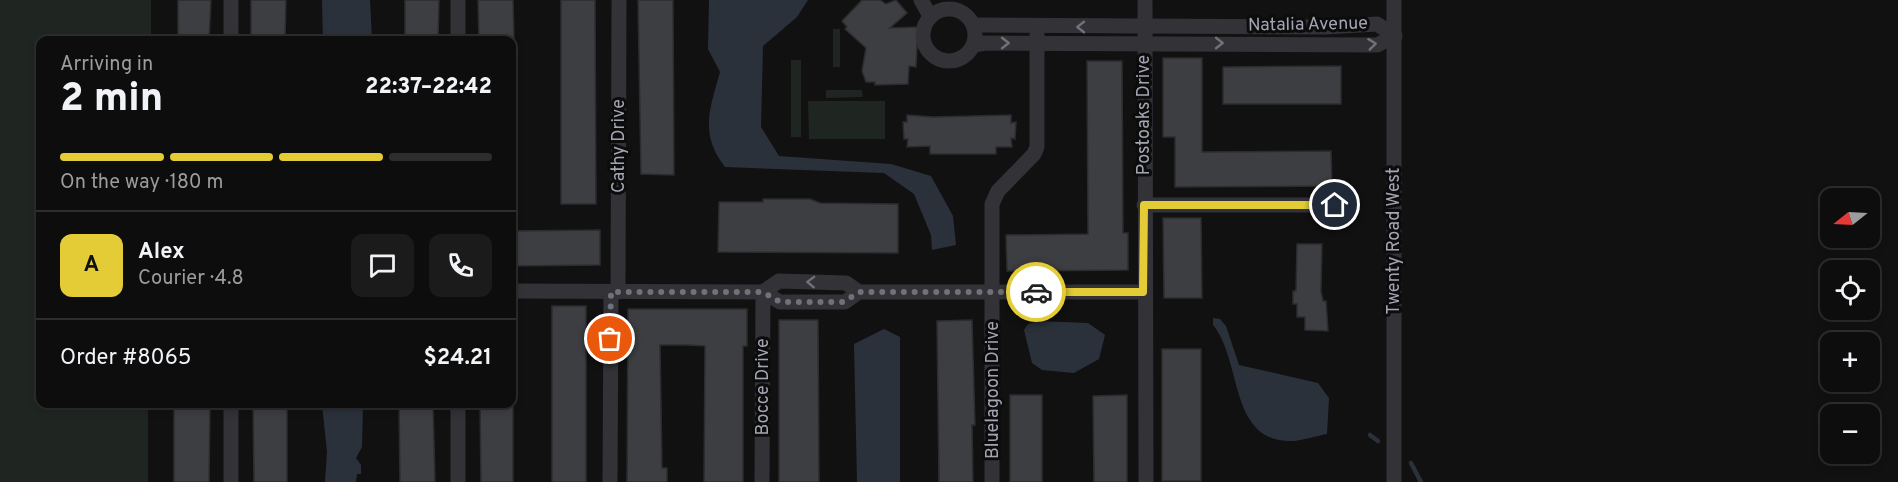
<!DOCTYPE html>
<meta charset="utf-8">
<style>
body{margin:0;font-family:Overpass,sans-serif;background:#1b1b1c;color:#f1f3f6;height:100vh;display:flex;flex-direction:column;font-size:22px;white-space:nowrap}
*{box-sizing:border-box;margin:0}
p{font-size:20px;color:#9a9c9e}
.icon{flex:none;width:33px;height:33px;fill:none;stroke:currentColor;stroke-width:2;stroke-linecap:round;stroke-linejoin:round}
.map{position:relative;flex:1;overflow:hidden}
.panel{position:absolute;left:36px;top:36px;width:480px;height:372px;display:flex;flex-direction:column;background:#0d0d0e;border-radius:12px;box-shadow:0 3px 9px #0003,0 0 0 2px #2d2d2e}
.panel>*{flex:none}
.needle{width:39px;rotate:252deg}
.fabs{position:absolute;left:1820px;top:188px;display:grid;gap:12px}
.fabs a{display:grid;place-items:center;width:60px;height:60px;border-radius:12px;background:#0d0d0e;box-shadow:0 3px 9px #0003,0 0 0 2px #2d2d2e;font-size:30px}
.pin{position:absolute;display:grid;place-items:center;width:51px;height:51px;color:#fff;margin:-26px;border:3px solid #fff;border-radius:50%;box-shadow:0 2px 6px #0007}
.courier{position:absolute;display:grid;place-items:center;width:60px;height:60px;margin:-30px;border:4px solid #e4cc37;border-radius:50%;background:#fff;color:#222;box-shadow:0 2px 8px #0007}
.headline em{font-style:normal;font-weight:800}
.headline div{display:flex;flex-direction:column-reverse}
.headline{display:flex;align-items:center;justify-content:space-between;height:102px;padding:0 24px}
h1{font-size:39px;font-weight:800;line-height:45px}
.bar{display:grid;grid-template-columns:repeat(4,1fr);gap:9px 6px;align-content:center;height:72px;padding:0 24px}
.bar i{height:8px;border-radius:4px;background:#2d2d2e}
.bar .current{background:#e4cc37}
.bar p{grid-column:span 4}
.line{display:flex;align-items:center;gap:15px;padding:0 24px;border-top:2px solid #2d2d2e}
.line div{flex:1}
.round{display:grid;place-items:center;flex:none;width:63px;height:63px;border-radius:12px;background:#1b1b1c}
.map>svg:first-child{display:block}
.green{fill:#1f2621}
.water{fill:#2b313a}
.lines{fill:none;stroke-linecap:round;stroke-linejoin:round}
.stream{stroke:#2b313a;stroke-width:4.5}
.building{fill:#3d3e42;stroke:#2c2b2e;stroke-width:1.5}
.minor{stroke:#323237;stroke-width:15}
.oneway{stroke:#70717b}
.done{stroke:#70717a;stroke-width:6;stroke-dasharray:0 10.8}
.route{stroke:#e4cc37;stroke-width:8}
.labels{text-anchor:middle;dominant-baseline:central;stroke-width:6;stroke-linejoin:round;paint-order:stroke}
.street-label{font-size:18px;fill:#a3a5b2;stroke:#0c0c0d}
</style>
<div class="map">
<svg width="1898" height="482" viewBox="0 0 1898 482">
<rect width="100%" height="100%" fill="#111112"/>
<!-- green -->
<g class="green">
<polygon points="0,0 151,0 151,40 40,40 40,404 148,404 148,482 0,482"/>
<rect x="833" y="29" width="7" height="38"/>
<rect x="791" y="60" width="10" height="77"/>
<polygon points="826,90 862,90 863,97 826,98"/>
<polygon points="808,101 885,101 885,139 809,139"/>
</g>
<!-- water -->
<g class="water">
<polygon points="322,0 370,0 372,40 323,40"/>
<path d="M709 0H808L797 17 763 46 761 127 779 156 891 164 931 176 953 216 956 245 932 250 931 235 914 194 884 173 725 167C699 133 710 109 720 72L708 49Z"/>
<path d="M1213 318 1220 319 1226 326 1239 365 1318 383 1329 398 1327 434C1315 436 1299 442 1287 441 1229 438 1242 360 1213 325Z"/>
<polygon points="1038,321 1088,323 1105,335 1099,359 1074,373 1042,370 1032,363 1024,330 1028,324"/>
<polygon points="884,329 900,337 900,482 857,482 854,344"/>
<polygon points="322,404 363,404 362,447 356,458 361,465 361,474 357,474 356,482 325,482 327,452"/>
</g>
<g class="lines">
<!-- stream -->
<g class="stream">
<polyline points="1370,435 1378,441"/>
<polyline points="1411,463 1421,482"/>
</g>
</g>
<!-- building -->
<g class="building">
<polygon points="178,0 211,0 209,40 178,40"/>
<polygon points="251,0 286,0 285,37 251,37"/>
<polygon points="405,0 439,0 438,40 405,40"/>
<polygon points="478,0 513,0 514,40 479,40"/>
<polygon points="561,0 595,0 596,204 561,204"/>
<polygon points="638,0 673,0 674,175 641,174"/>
<polygon points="862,0 880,0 886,4 896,0 907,13 890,28 918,27 916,67 909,66 908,84 875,85 875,82 866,82 862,71 866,48 845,29 847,27 842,21"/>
<polygon points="1163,58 1202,58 1202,152 1331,151 1332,186 1175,187 1175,137 1163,137"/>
<polygon points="1087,61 1122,61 1123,233 1128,233 1128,270 1007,271 1006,235 1088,234"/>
<polygon points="1341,66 1341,104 1223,104 1223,67"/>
<polygon points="907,115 933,117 1011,115 1011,123 1016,122 1015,139 1011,138 1012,147 996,147 996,154 930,154 930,146 907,147 908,139 904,139 903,122 907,122"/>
<polygon points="763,199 810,199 820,203 898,204 898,253 718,252 719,202 763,202"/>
<polygon points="1163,218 1201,218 1202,298 1164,298"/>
<polygon points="600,230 600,265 512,266 512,231"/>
<polygon points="1297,244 1322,244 1321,291 1323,301 1326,301 1328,331 1305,330 1305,317 1297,317 1297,304 1293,304 1293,291 1296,291"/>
<rect x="552" y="306" width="34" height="176"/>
<polygon points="628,309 747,309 747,346 743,346 743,482 704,482 705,346 688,345 660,345 662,468 667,468 667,482 627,482"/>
<polygon points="779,320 818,320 819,482 779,482"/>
<polygon points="972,320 975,425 972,425 973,482 939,482 937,321"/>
<rect x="1162" y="349" width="39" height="132"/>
<rect x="1010" y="395" width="32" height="87"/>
<polygon points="1127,395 1127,482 1094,482 1093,396"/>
<polygon points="174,404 210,404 209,482 174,482"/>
<polygon points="253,404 287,404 287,482 254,482"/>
<polygon points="399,404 433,404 435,482 400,482"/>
<polygon points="480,404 513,404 513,482 481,482"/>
</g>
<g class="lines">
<!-- minor -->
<g class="minor">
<polyline points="921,0 930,16"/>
<polyline points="1145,0 1146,482"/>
<circle cx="949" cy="35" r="26"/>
<polyline points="231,40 231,0"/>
<polyline points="458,40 458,0"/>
<polyline points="974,45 985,43 1377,45 1395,36 1377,24 1326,27 974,25"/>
<polyline points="1144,205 1335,205"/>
<polyline points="512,291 763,292 780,302 845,302 859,292 1143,292"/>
<polyline points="618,292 619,0"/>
<polyline points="763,292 779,281 846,283 859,292"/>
<polyline points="231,482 231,404"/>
<polyline points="458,482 458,404"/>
<polyline points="610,482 611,292"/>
<polyline points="762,482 763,292"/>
<polyline points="992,482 992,204 998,191 1034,154 1037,147 1037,34"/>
<polyline points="1394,482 1394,0"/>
</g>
</g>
<!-- one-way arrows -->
<defs><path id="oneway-chevron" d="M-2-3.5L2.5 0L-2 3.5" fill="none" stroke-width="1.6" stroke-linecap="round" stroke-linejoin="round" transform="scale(1.5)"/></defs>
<g class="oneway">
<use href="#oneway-chevron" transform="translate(1081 27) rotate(-180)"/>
<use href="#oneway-chevron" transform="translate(1005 43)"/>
<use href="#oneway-chevron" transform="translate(1219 43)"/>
<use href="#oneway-chevron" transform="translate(1372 44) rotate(-7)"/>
<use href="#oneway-chevron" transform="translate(811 282) rotate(-178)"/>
</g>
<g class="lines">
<!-- done -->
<polyline class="done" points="610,339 611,292 763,292 780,302 844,302 859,292 1036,292"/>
<!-- route -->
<polyline class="route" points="1036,292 1143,292 1144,205 1335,205"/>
</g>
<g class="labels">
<!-- street labels -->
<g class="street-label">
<text transform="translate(1308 25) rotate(-1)">Natalia Avenue</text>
<text transform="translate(1144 115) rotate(-90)">Postoaks Drive</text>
<text transform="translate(619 146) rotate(-90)">Cathy Drive</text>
<text transform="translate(1394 241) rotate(-90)">Twenty Road West</text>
<text transform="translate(763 387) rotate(-90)">Bocce Drive</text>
<text transform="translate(993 390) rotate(-90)">Bluelagoon Drive</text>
</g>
</g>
</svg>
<div class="fabs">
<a><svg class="needle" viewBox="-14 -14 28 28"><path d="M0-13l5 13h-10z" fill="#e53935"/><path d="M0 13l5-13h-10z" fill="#9a9c9e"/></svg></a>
<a><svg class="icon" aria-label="locate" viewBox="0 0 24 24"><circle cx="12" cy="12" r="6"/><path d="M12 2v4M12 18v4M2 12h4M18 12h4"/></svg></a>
<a>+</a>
<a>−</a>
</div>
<div class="pin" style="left:610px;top:339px;background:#ea580c"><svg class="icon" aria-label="bag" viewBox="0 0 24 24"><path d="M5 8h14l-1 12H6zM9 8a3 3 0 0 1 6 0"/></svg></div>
<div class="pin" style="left:1335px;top:205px;background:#1f2937"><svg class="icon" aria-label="home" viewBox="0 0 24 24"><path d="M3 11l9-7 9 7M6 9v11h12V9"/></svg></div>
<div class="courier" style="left:1036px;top:292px"><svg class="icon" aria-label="car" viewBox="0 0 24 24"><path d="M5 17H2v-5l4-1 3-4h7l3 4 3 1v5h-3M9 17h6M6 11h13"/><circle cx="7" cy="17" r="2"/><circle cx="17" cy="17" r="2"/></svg></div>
<section class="panel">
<div class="headline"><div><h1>2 min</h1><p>Arriving in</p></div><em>22:37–22:42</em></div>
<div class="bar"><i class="current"></i><i class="current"></i><i class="current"></i><i></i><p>On the way · 180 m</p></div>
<div class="line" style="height:108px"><b class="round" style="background:#e4cc37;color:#111">A</b><div><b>Alex</b><p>Courier · 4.8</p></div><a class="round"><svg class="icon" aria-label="chat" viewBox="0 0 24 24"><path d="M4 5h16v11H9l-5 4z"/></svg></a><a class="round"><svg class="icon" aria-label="phone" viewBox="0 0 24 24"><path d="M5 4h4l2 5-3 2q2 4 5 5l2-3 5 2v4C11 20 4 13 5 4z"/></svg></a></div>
<div class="line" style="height:78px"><div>Order #8065</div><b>$24.21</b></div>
</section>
</div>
